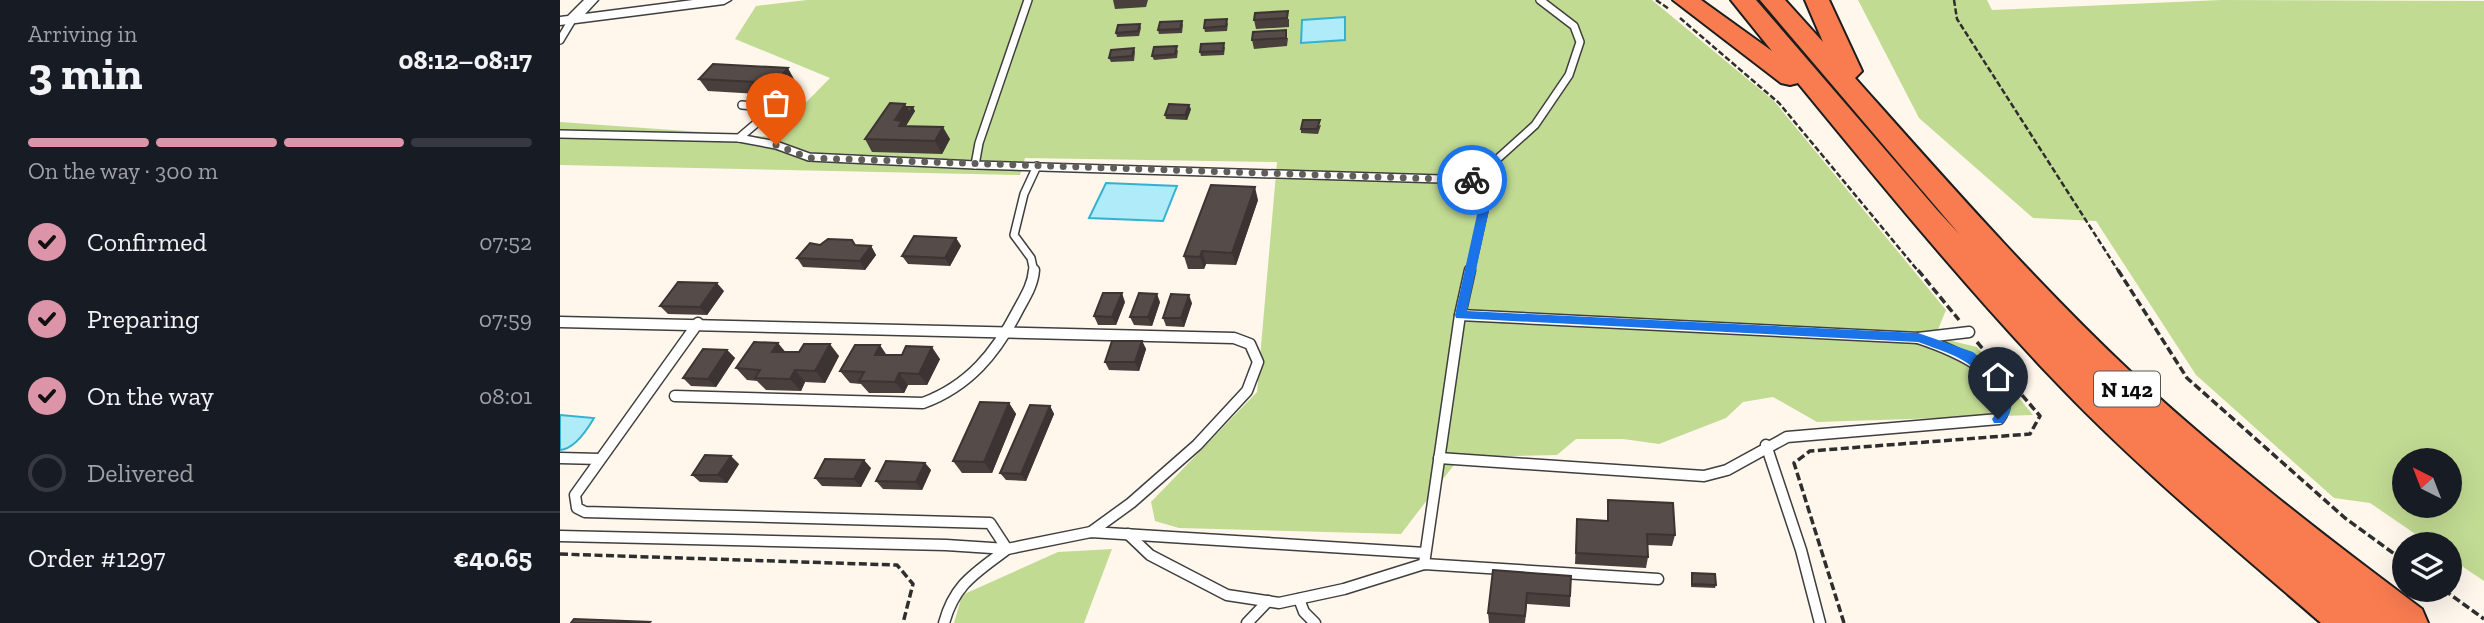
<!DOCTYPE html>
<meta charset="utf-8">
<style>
body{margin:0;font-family:"Zilla Slab",serif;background:#20242c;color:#f1f3f6;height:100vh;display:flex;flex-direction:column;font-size:26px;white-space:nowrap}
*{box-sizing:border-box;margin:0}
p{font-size:23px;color:#9ea1a6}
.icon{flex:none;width:38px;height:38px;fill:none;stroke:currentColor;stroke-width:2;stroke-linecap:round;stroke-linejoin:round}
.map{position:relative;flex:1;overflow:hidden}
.side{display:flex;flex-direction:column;background:#171b24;width:560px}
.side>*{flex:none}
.needle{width:46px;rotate:318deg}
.tools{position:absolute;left:1832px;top:448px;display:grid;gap:14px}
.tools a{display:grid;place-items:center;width:70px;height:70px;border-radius:50%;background:#171b24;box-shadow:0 7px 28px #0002;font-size:35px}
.pin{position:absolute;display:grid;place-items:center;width:60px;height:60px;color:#fff;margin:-72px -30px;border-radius:50% 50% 50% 0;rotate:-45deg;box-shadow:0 0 7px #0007}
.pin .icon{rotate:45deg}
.courier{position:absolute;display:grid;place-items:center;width:70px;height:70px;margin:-35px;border:5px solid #1a73e8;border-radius:50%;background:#fff;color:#222;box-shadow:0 2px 9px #0007}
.summary em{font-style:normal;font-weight:800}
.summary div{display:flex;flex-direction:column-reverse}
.summary{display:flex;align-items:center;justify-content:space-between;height:119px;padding:0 28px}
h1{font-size:46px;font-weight:800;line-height:52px}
.bar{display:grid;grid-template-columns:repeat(4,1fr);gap:10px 7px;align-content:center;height:84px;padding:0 28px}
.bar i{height:9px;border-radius:5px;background:#363941}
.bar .selected{background:#db94a8}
.bar p{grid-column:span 4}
.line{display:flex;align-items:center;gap:18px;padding:0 28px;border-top:2px solid #363941}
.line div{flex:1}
ol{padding:0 28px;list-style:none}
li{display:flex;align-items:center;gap:21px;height:77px}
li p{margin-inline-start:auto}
li .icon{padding:7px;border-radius:50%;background:#db94a8;color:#111;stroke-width:4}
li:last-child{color:#9ea1a6}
li i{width:38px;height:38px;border:4px solid #363941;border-radius:50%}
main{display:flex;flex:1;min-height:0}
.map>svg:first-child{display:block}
.forest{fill:#c2db93;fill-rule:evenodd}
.water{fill:#afebf8;stroke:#34b1d1;stroke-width:2}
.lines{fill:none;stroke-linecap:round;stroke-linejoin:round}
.lane-far1-casing{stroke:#3f3f3f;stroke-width:10}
.lane-casing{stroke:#3f3f3f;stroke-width:13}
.street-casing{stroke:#3f3f3f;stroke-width:3}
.highway-casing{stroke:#1d1d1d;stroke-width:4}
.path-far1{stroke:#2e2e2e;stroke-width:2.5;stroke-dasharray:6 2.5;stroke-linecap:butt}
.path{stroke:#2e2e2e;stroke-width:3.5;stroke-dasharray:8 3.5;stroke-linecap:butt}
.lane-far1{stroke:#fff;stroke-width:7}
.lane{stroke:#fff;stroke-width:10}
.street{fill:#fff;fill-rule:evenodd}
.highway{fill:#f97c50;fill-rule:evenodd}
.wall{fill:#49403e}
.shaded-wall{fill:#3c3432}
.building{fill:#554b48;stroke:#3c3432;stroke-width:2}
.route{fill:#1a73e8}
.done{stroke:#615e5a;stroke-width:7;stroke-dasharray:0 12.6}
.labels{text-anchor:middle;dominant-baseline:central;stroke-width:7;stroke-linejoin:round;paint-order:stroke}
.shield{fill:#fff;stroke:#555;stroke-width:2}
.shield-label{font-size:21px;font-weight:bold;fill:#0c0c0c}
</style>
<main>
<section class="side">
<div class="summary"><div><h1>3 min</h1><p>Arriving in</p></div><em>08:12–08:17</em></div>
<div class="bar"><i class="selected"></i><i class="selected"></i><i class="selected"></i><i></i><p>On the way · 300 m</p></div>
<ol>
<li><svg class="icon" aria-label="check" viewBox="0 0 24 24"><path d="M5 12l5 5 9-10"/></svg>Confirmed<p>07:52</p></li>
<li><svg class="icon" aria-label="check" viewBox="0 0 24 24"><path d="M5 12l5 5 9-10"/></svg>Preparing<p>07:59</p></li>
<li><svg class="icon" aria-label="check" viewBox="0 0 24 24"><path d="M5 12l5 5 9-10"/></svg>On the way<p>08:01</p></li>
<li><i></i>Delivered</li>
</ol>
<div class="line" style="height:91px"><div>Order #1297</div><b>€40.65</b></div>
</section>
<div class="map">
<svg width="1924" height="623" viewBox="0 0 1924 623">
<rect width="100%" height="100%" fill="#fff7ec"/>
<!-- forest -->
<g class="forest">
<polygon points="247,0 1092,0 1214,101 1386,310 1375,337 1417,347 1473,415 1257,422 1213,397 1183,402 1166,418 1099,444 1063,439 1016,439 997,455 900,457 841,534 619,528 595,521 591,502 697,392 717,162 465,158 460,175 0,165 0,122 212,137 270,78 175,39 196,6"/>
<path d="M1298 0H1427L1432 10 1661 0 1924 1V581L1890 558V544H1870L1810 503 1774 498 1636 375 1536 221 1473 218 1359 118ZM1890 460V506H1844V460Z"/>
<polygon points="552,549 524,623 394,623 402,595 498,552"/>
</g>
<!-- water -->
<g class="water">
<polygon points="785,17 785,40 741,43 742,20"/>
<polygon points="546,183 617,186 603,221 529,218"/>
<path d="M0 415 34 418C27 430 15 449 0 450Z"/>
</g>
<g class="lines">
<defs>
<g id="lane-far1">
<polyline points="468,0 419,143 415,165 914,180"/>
<polyline points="0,40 12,20"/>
<polyline points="0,134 179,138 216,145 249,157 415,165"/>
<polyline points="179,138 214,108 182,105"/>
<polyline points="474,272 471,258 454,235 464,194 477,166"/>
<polyline points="910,272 924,210 914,180 975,125 1009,75 1020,42 1014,26 980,0"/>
</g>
<g id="lane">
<polyline points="900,315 1358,338 1409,332"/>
<polyline points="0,322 674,338 690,344 698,362 687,391 637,445 571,503 531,532"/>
<path d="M138 323 15 495 17 508 25 512 430 523 447 549C416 573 395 583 384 623"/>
<path d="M115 396 363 403C409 386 436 353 458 310 465 297 473 285 474 270"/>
<polyline points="1206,445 1241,550 1260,623"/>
<polyline points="0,458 40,459"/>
<path d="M879 458 1144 476 1167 470 1227 437 1439 419C1468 378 1385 347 1358 338"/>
<polyline points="568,534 590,555 667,595 719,603 784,589 864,564 1098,579"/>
<polyline points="0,536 386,545 447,549 531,532 865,553"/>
<polyline points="864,564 900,315 910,270"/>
<polyline points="739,599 744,612 755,623"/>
<polyline points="687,623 708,601"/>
</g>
<polygon id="street" points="24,0 38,0 25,14 133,0 171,0 164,4 0,25 0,17 8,16"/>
<path id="highway" d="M1113 0H1141L1212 51 1171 0H1196L1377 210 1400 235 1200 0H1225L1263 42 1245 0H1269L1302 71 1295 78C1385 179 1475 282 1574 375 1665 459 1763 535 1862 609L1868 623H1761C1669 543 1574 465 1491 377 1402 283 1320 183 1238 83L1230 85 1221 83Z"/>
</defs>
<!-- lane-far1 casing -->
<use href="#lane-far1" class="lane-far1-casing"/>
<!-- lane casing -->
<use href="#lane" class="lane-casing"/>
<!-- street casing -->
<use href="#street" class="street-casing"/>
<!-- highway casing -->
<use href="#highway" class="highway-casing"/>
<!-- path-far1 -->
<g class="path-far1">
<polyline points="1096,0 1109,9"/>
<polyline points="1394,0 1397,19 1559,272"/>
<polyline points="1120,18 1219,103 1359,272"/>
</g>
<!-- path -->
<g class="path">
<polyline points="1358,270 1399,320"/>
<polyline points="1558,270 1627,378 1785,518 1844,561"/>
<polyline points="1417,342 1428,355"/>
<polyline points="0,554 337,565 353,584 343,623"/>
<polyline points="1884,590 1924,619"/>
<polyline points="1284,623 1234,463 1250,451 1470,434 1480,416 1456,388"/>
</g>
<!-- lane-far1 -->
<use href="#lane-far1" class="lane-far1"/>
<!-- lane -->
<use href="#lane" class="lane"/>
<!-- street -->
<use href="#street" class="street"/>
<!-- highway -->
<use href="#highway" class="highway"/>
</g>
<!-- wall -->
<g class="wall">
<polygon points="553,0 588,0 586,7 555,9"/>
<polygon points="695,13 729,19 729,27 696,29 694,20"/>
<polygon points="622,21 623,25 622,33 599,34 598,30"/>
<polygon points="668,23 667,31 645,32 644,28"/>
<polygon points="580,24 581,28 579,36 557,37 556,33"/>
<polygon points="728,38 727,46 694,49 692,40"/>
<polygon points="665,47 664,55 641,56 640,52"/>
<polygon points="574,48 575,52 574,61 551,62 549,58"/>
<polygon points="618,50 617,58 594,60 592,56"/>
<polygon points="139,79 235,81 220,98 201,97 198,94 148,91"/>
<polygon points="345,104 346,107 355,111 346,126 390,139 382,154 312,152 305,139"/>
<polygon points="631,109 627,120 606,119 605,115"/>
<polygon points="761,125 758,134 741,133 741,129"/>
<polygon points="698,200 676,265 646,264 644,269 628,269 624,256"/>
<polygon points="396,238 401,246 390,266 348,264 342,256"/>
<polygon points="260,245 295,245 311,246 316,255 305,270 243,267 237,258"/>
<polygon points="164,291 147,315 108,314 100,306"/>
<polygon points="565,302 556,325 538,325 534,316"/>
<polygon points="600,302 592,326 574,325 570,317"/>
<polygon points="632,303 624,327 606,326 603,318"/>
<polygon points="582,341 586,349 579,371 549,370 545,362"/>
<polygon points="167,350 175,358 156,387 131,386 123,378"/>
<polygon points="226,352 279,356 265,383 245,382 241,391 206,390 197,381 187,380 176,368"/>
<polygon points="326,355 380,359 367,385 348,385 344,393 309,393 301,384 290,383 280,371"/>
<polygon points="449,403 456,414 432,473 402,473 393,461"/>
<polygon points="490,406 494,414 466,481 446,480 440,473"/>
<polygon points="365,463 371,470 362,490 323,489 316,481"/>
<polygon points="179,464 167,483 140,482 132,475"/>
<polygon points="311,468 301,487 262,486 255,478"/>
<polygon points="1048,500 1115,535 1112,546 1087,545 1088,557 1086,568 1015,564 1017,519 1047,521"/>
<polygon points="933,570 1011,576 1010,607 967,604 965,623 929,623 928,613"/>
<polygon points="1132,573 1156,585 1155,588 1131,587"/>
</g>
<!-- shaded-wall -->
<g class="shaded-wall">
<polygon points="228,68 235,81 220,98 212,86"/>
<polygon points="345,104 349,113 353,107 355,111 345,127 346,138 335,120"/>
<polygon points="629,105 631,109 627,120 625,115"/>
<polygon points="383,127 390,139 382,154 375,141"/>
<polygon points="695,187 698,200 676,265 672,253"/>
<polygon points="396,238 401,246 390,266 385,258"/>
<polygon points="311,246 316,255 305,270 300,261"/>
<polygon points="642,251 646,264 644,269 640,257"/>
<polygon points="157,283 164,291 147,315 140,307"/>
<polygon points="562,293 565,302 556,325 552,317"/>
<polygon points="597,294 600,302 592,326 588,317"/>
<polygon points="629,295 632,303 624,327 621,318"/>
<polygon points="582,341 586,349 579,371 575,362"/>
<polygon points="218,343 228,355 212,352"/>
<polygon points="270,344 279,356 265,383 255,371"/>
<polygon points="320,345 328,357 315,355"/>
<polygon points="372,347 380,359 367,385 359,374"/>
<polygon points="167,350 175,358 156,387 148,379"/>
<polygon points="235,370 245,382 241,391 230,379"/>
<polygon points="339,373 348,385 344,393 335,382"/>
<polygon points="449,403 456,414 432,473 424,462"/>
<polygon points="490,406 494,414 466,481 461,474"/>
<polygon points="171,456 179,464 167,483 158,475"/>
<polygon points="304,460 311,468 301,487 294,479"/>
<polygon points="365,463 371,470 362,490 356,482"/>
</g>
<!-- building -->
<g class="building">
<polygon points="728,11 727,18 694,20 695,13"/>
<polygon points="667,19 666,26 644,28 645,20"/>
<polygon points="622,21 620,29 598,30 600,22"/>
<polygon points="580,24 578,31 556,33 558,25"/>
<polygon points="726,30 726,38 692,40 693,32"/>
<polygon points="664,43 663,51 640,52 641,44"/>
<polygon points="617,46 615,54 592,56 594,47"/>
<polygon points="574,48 572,56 549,58 551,50"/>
<polygon points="153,64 228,68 212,86 192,85 195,82 139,79"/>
<polygon points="330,103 345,104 335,120 342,121 339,126 383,127 375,141 305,139"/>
<polygon points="609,104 629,105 625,115 605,115"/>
<polygon points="346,107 353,107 349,113"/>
<polygon points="743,120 760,120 757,129 741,129"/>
<polygon points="651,185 695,187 672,253 642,251 640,257 624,256"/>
<polygon points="354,236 396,238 385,258 342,256"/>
<polygon points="268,239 292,240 295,245 311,246 300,261 237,258 250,243 260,245"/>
<polygon points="118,282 157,283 140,307 100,306"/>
<polygon points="543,293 562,293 552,317 534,316"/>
<polygon points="579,293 597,294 588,317 570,317"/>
<polygon points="611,294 629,295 621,318 603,318"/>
<polygon points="552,341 582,341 575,362 545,362"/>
<polygon points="194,342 218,343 212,352 239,352 244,344 270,344 255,371 235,370 230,379 195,378 200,370 176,368"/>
<polygon points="295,345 320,345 315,355 342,355 346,346 372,347 359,374 339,373 335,382 299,381 304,372 280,371"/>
<polygon points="143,349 167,350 148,379 123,378"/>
<polygon points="420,402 449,403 424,462 393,461"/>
<polygon points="470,405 490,406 461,474 440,473"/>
<polygon points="145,455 171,456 158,475 132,475"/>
<polygon points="265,459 304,460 294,479 255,478"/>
<polygon points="326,461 365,463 356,482 316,481"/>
<polygon points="1048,500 1113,503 1115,535 1087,534 1088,557 1016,553 1017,519 1048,521"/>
<polygon points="933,570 1011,576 1010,596 967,593 965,616 928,613"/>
<polygon points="1132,573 1155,574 1156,585 1132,584"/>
<polygon points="14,619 90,622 89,623 11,623"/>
</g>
<!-- route -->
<path class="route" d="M912 176 917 180 929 210 907 311 1358 333 1413 352 1429 365 1451 398 1450 412 1443 423H1434L1432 419 1438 411 1439 399C1412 359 1402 358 1358 342L896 318 895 315 918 210 907 180Z"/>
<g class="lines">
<!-- done -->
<polyline class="done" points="216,145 249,158 912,180"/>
</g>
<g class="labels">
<!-- shield labels -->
<rect class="shield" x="1534" y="371.5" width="66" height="35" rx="5"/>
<g class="shield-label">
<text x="1567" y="389">N 142</text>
</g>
</g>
</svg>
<div class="tools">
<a><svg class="needle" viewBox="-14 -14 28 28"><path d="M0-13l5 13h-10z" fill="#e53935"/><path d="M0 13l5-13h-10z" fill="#9ea1a6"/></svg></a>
<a><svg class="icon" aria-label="layers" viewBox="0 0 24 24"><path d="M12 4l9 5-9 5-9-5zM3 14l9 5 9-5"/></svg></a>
</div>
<div class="pin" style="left:216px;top:145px;background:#ea580c"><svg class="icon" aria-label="bag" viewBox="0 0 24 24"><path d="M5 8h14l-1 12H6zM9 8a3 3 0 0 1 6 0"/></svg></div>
<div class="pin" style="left:1438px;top:419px;background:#1f2937"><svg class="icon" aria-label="home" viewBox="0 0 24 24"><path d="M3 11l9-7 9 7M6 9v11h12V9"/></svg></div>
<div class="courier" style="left:912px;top:180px"><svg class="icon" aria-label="bike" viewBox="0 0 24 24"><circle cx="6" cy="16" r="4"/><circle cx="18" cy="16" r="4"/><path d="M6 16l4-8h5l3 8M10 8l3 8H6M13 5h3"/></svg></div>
</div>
</main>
